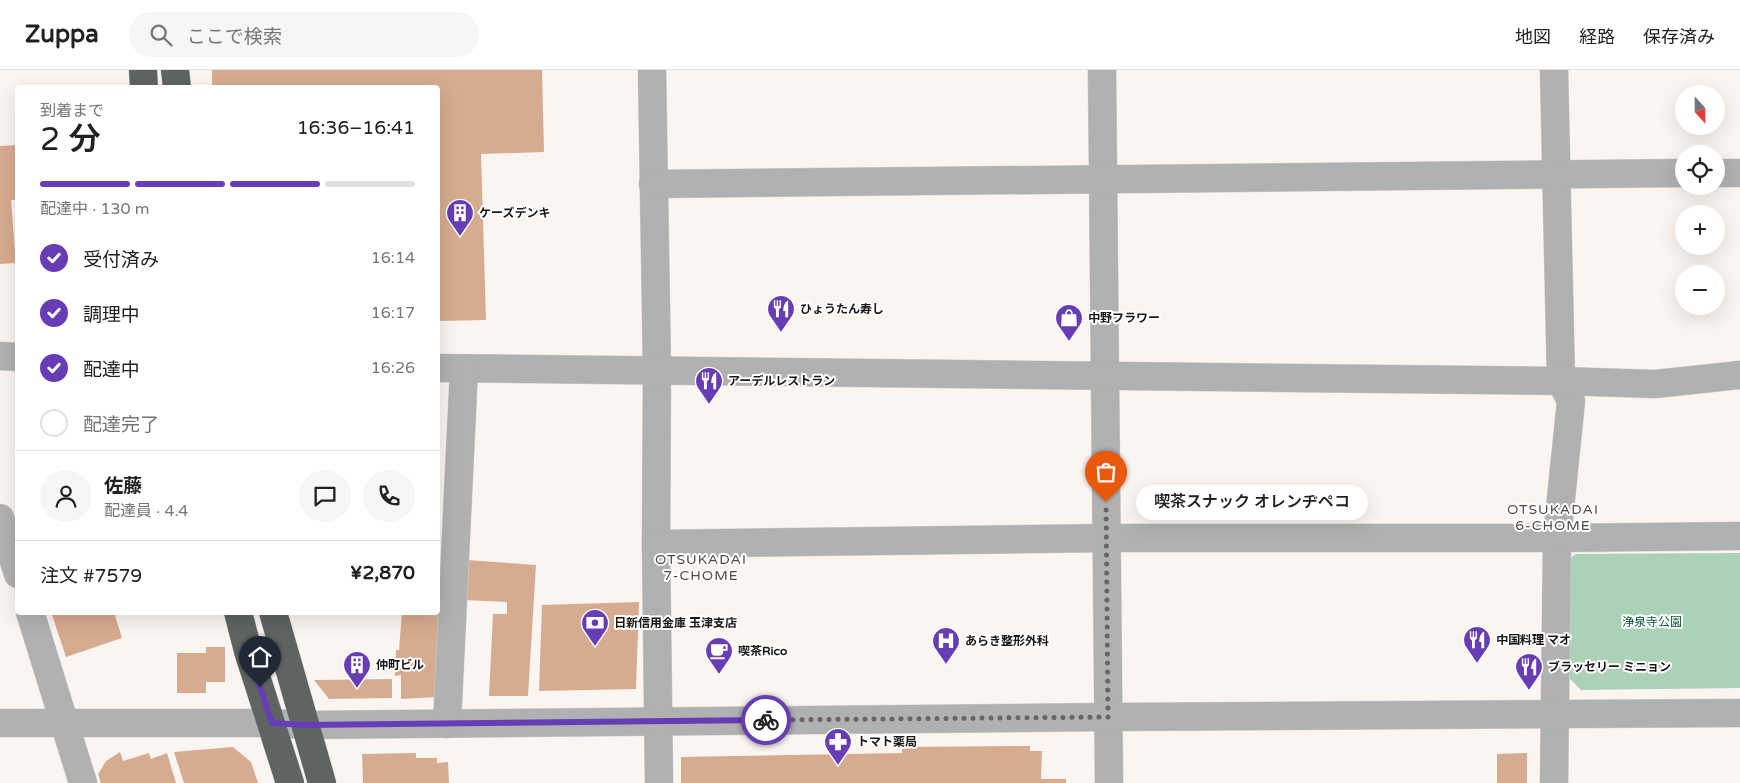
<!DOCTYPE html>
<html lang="ja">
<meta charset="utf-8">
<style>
body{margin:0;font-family:"Varela Round","Noto Sans JP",sans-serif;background:#f6f6f6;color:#202124;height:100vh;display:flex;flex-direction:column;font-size:19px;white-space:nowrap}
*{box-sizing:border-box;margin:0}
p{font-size:16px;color:#757577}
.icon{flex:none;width:28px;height:28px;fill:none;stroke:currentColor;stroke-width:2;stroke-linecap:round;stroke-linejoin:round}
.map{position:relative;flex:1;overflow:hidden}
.side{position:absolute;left:15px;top:15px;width:425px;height:530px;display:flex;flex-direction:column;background:#fff;border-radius:5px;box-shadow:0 5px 20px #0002}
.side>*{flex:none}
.needle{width:32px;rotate:159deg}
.controls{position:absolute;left:1675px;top:15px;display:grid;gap:10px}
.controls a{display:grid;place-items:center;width:50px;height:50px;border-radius:50%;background:#fff;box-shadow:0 5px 20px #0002;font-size:25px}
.pin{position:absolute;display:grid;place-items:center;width:42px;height:42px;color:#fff;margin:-51px -21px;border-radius:50% 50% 50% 0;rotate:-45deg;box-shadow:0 0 5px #0007}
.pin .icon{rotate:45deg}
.courier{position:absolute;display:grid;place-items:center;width:50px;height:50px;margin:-25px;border:4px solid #673db5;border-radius:50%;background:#fff;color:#222;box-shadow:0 1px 6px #0007}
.bubble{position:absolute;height:35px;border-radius:18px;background:#fff;box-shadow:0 5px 20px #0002;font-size:16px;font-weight:600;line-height:35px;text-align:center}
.overview em{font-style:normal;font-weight:600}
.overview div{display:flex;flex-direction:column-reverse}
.overview{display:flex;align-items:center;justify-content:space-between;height:85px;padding:0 25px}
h1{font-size:32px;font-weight:600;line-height:38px}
.bar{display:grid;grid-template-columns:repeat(4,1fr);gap:8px 5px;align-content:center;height:60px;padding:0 25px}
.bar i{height:6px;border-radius:4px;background:#e0e0e0}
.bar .selected{background:#673db5}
.bar p{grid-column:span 4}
.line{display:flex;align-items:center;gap:12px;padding:0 25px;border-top:1px solid #e0e0e0}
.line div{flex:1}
.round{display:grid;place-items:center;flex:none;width:52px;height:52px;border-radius:26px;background:#f6f6f6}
ol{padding:0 25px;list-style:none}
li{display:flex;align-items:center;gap:15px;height:55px}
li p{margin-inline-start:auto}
li .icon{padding:5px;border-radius:50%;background:#673db5;color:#fff;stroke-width:4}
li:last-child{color:#757577}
li i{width:28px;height:28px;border:2px solid #e0e0e0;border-radius:50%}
header{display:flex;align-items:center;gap:30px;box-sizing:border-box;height:70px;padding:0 25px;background:#fff;border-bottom:1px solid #e0e0e0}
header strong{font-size:24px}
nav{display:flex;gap:28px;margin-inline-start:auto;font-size:18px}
.search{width:350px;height:45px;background:#f6f6f6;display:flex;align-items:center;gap:12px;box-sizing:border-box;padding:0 18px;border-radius:28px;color:#757577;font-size:19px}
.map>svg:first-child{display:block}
.green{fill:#abd1b7}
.building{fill:#d7ab8f}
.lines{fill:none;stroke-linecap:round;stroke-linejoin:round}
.minor-casing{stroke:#d7d1cf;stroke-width:29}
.highway-casing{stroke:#d7d1cf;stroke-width:29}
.minor{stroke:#afb2b0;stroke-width:28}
.highway{stroke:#5e6462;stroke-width:28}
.done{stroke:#686563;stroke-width:5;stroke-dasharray:0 9}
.route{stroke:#673db5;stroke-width:6}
.labels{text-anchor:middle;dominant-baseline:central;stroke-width:4;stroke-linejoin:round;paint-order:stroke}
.poi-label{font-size:12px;font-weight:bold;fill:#191716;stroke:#fff;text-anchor:start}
.park-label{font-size:12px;fill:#095631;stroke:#fff}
.neighbourhood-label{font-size:14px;letter-spacing:1px;fill:#4f4a47;stroke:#fff}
</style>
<header>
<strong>Zuppa</strong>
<div class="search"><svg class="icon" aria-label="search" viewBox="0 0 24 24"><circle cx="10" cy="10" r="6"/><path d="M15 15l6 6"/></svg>ここで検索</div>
<nav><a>地図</a><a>経路</a><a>保存済み</a></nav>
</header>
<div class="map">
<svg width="1740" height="713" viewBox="0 0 1740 713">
<rect width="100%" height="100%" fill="#fbf5f2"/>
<!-- green -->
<polygon class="green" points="1740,483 1740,618 1581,620 1570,609 1564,493 1576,484"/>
<!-- building -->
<g class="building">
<polygon points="212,0 542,0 544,82 481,84 486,250 438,251 438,18 212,18"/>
<polygon points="18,75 18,130 11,130 16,193 0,194 0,76"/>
<polygon points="467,490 536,495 528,626 489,626 493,544 507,544 507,532 465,530"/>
<polygon points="438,531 445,531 437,627 401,629 401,605 395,606 396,580 399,580 402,542 438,542"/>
<polygon points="639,532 636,619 539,621 542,535"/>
<polygon points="51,542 114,542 122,568 66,587"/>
<polygon points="206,577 225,577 225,612 206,612 206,623 177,623 177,583 206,583"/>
<polygon points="392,609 392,628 329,629 314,610"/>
<polygon points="1030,676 1030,681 1042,681 1041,709 1066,709 1066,713 681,713 681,687 902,683 902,677"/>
<polygon points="233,677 251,692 258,713 184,713 174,682"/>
<polygon points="120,682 123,691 149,683 151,689 167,683 176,713 101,713 98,704 106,691"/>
<polygon points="416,683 416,688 437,688 437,693 448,692 449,713 363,713 362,684"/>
<polygon points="1527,683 1527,713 1497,713 1497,684"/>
</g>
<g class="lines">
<defs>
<g id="minor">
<polyline points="652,0 657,301 656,474 659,713"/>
<polyline points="1102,0 1109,713"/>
<polyline points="1554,0 1561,311 1571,331 1557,468 1554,713"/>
<polyline points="1716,103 1740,103"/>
<polyline points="653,114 1684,103"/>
<polyline points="0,286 18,287"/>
<polyline points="438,298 1561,311 1655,314 1740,305"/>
<polyline points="0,448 18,504"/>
<polyline points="656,474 1107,468 1557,468 1740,466"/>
<polyline points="30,542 83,713"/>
<polyline points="0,653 272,653 305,655 1108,647 1740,643"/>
<polyline points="447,654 464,299"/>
</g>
<g id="highway">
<polyline points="143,0 144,18"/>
<polyline points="175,0 177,18"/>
<polyline points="238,542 248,581 290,713"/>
<polyline points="273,542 322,713"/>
</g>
</defs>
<!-- minor casing -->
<use href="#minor" class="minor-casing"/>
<!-- highway casing -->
<use href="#highway" class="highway-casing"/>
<!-- minor -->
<use href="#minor" class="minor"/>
<!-- highway -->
<use href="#highway" class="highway"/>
</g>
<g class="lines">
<!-- done -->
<polyline class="done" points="766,650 1108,647 1106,432"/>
<!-- route -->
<polyline class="route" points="260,617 272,653 305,655 766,650"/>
</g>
<!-- icons -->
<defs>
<symbol id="building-pin" viewBox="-11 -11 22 30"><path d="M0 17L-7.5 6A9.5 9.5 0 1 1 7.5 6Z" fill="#673db5" stroke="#fff"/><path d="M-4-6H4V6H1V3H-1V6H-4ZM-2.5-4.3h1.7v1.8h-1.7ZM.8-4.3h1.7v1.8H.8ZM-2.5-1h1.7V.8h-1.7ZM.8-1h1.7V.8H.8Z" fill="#fff"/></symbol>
<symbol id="restaurant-pin" viewBox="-11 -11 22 30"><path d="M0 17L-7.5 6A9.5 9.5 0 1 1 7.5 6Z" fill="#673db5" stroke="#fff"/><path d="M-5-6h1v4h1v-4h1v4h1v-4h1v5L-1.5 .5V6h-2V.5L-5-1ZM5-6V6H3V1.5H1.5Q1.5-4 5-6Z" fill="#fff"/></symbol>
<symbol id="shop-pin" viewBox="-11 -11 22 30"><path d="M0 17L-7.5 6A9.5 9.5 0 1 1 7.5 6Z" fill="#673db5" stroke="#fff"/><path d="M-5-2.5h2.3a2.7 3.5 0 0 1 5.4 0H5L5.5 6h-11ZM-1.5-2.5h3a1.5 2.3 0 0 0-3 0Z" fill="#fff"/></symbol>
<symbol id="bank-pin" viewBox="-11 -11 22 30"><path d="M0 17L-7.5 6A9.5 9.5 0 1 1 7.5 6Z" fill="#673db5" stroke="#fff"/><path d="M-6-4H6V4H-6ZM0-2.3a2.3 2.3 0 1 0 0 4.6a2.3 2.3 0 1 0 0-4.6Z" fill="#fff"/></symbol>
<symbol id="hospital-pin" viewBox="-11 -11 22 30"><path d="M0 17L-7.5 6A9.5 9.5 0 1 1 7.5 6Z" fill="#673db5" stroke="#fff"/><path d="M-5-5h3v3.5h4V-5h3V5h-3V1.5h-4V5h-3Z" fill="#fff"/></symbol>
<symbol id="cafe-pin" viewBox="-11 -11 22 30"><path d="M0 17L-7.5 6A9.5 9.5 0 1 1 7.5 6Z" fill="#673db5" stroke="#fff"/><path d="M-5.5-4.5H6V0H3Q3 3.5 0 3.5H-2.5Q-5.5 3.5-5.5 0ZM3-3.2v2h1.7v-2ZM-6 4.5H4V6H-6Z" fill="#fff"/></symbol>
<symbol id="pharmacy-pin" viewBox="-11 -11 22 30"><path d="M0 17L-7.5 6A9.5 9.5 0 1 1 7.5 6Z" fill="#673db5" stroke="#fff"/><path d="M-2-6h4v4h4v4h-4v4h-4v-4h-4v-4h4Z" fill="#fff"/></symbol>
</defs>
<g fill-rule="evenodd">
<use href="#building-pin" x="444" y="127" width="32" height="43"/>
<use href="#restaurant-pin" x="765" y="223" width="32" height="43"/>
<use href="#shop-pin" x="1053" y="232" width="32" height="43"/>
<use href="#restaurant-pin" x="693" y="295" width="32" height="43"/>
<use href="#bank-pin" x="579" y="537" width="32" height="43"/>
<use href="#restaurant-pin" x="1461" y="554" width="32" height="43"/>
<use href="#hospital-pin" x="930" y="555" width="32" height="43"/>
<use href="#cafe-pin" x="703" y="565" width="32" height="43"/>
<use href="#building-pin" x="341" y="579" width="32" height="43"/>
<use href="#restaurant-pin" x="1513" y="581" width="32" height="43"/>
<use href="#pharmacy-pin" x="822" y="656" width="32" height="43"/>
</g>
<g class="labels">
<!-- poi labels -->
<g class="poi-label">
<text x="479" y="143">ケーズデンキ</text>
<text x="800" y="239">ひょうたん寿し</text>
<text x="1088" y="248">中野フラワー</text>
<text x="728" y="311">アーデルレストラン</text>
<text x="614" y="553">日新信用金庫 玉津支店</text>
<text x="1496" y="570">中国料理 マオ</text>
<text x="965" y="571">あらき整形外科</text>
<text x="738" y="581">喫茶Rico</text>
<text x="376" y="595">仲町ビル</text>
<text x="1548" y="597">ブラッセリー ミニョン</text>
<text x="857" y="672">トマト薬局</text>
</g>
<!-- park labels -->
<g class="park-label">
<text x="1652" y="552">浄泉寺公園</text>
</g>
<!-- neighbourhood labels -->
<g class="neighbourhood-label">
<text x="1553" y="439">OTSUKADAI<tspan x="1553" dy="16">6-CHOME</tspan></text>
<text x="701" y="489">OTSUKADAI<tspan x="701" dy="16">7-CHOME</tspan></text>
</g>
</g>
</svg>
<div class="controls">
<a><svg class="needle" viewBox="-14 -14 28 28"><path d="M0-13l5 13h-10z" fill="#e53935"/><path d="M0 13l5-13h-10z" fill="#757577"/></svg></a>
<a><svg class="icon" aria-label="locate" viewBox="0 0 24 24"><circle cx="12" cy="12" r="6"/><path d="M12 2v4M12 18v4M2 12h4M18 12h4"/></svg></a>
<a>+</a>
<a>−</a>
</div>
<div class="pin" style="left:1106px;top:432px;background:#ea580c"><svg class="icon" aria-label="bag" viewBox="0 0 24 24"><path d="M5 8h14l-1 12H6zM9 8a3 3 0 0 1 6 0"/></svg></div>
<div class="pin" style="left:260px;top:617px;background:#1f2937"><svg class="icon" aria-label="home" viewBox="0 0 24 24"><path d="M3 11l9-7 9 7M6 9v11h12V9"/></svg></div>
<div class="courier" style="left:766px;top:650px"><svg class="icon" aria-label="bike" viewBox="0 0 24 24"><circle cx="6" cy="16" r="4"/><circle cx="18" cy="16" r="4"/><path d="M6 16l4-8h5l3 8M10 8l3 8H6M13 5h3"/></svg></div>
<div class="bubble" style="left:1136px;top:415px;width:232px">喫茶スナック オレンヂペコ</div>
<section class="side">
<div class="overview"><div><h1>2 分</h1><p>到着まで</p></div><em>16:36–16:41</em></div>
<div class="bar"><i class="selected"></i><i class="selected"></i><i class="selected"></i><i></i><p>配達中 · 130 m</p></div>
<ol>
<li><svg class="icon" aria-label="check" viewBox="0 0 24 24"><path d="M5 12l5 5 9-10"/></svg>受付済み<p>16:14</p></li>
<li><svg class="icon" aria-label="check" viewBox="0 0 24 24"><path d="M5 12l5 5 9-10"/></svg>調理中<p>16:17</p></li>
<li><svg class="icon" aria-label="check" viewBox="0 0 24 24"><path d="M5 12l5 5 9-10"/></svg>配達中<p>16:26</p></li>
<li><i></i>配達完了</li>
</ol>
<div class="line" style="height:90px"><a class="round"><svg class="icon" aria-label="person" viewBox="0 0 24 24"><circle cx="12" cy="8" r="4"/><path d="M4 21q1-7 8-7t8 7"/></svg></a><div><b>佐藤</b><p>配達員 · 4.4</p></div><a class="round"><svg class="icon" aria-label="chat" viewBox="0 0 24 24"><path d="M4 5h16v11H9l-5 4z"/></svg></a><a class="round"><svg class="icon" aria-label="phone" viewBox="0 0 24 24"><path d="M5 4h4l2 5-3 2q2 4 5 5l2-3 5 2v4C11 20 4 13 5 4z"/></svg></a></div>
<div class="line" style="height:65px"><div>注文 #7579</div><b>¥2,870</b></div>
</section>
</div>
